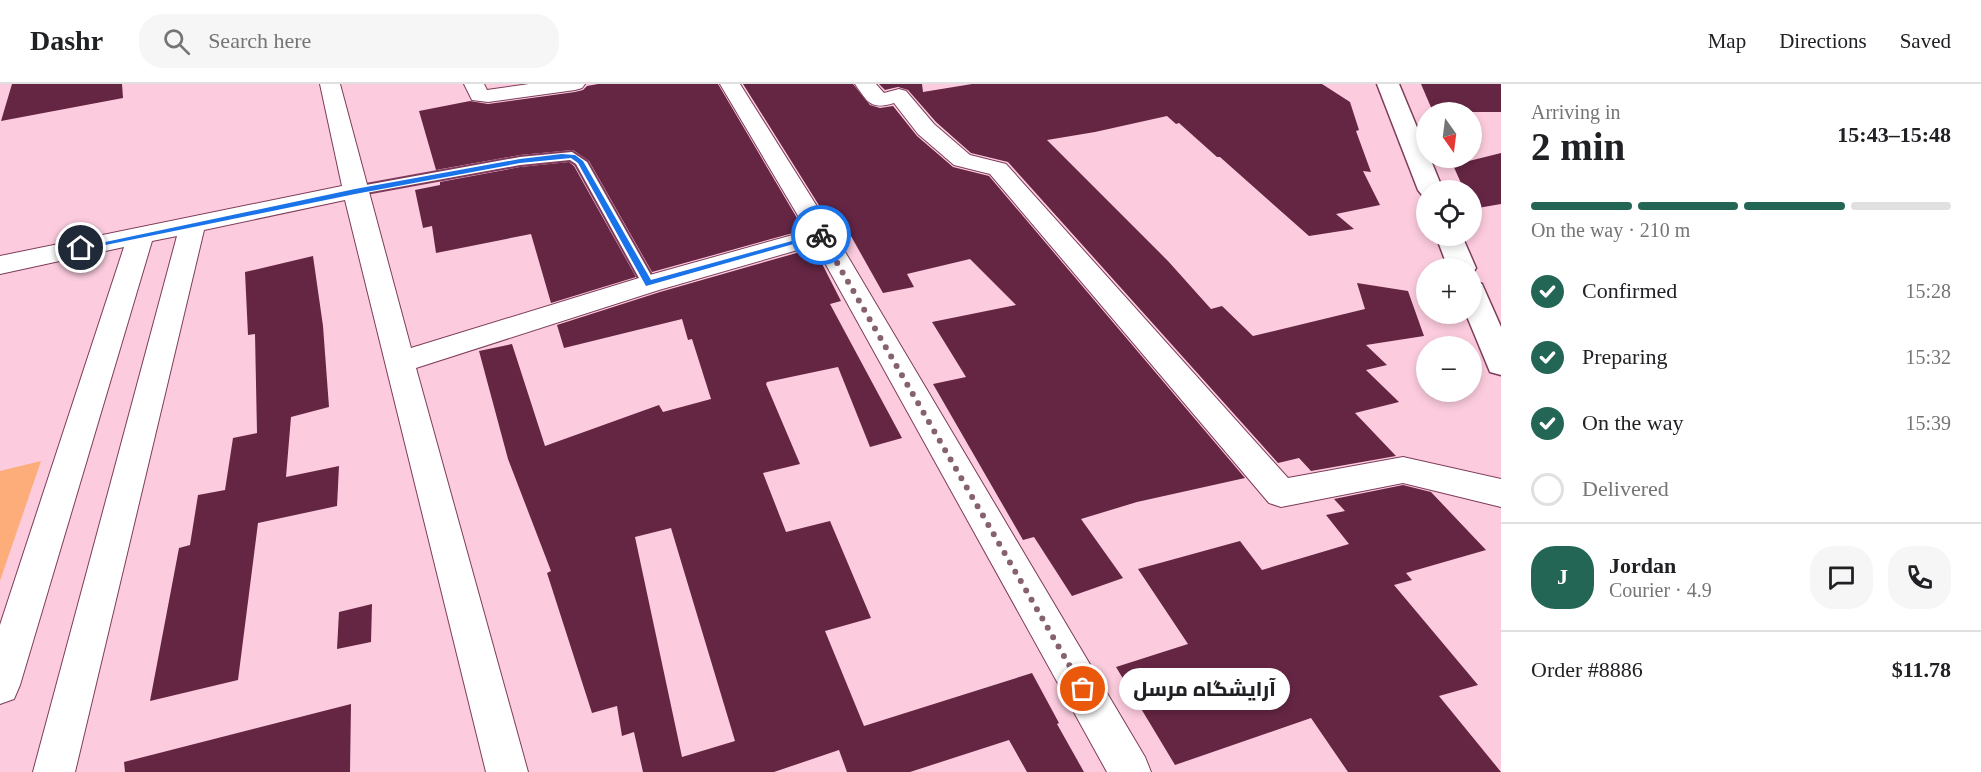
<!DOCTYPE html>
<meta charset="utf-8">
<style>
body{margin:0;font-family:"Times New Roman",Cairo,serif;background:#f6f6f6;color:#202124;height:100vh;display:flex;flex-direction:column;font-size:22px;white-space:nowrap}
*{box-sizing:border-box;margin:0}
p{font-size:20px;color:#757577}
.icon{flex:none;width:33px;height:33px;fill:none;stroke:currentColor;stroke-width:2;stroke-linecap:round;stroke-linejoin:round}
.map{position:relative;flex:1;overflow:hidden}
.side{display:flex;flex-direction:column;background:#fff;width:480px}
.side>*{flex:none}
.needle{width:39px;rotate:166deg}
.buttons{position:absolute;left:1416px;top:18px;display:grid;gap:12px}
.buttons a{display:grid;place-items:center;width:66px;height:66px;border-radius:50%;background:#fff;box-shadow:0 3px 9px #0003;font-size:30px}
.pin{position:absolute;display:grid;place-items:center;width:51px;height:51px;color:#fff;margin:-26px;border:3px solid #fff;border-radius:50%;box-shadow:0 2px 6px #0007}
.courier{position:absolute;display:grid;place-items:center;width:60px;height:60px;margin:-30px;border:4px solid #1a73e8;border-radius:50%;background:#fff;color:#222;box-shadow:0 2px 8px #0007}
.bubble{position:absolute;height:42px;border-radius:21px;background:#fff;box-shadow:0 3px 9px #0003;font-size:20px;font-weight:800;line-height:42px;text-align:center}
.summary em{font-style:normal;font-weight:800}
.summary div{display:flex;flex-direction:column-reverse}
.summary{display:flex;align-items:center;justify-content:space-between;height:102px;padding:0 30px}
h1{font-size:39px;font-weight:800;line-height:45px}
.bar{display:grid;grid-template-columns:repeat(4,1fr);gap:9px 6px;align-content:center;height:72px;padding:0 30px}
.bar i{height:8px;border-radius:4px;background:#e0e0e0}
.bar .selected{background:#246655}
.bar p{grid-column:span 4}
.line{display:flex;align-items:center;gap:15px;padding:0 30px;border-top:2px solid #e0e0e0}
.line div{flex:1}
.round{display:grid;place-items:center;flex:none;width:63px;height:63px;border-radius:24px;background:#f6f6f6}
ol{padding:0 30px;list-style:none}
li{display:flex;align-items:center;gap:18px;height:66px}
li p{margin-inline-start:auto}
li .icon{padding:6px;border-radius:50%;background:#246655;color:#fff;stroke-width:4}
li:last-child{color:#757577}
li i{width:33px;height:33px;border:3px solid #e0e0e0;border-radius:50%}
header{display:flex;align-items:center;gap:36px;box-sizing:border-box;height:84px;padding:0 30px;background:#fff;border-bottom:2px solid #e0e0e0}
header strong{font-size:28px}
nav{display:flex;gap:33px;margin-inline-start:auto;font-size:21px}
.search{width:420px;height:54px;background:#f6f6f6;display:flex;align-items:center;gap:15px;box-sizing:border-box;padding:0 21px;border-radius:24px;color:#757577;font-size:22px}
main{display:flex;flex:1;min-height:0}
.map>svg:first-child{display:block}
.green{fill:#fcad7a}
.building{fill:#652644;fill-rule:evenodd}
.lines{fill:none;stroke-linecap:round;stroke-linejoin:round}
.service-casing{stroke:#7e3c5a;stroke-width:4}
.minor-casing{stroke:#7e3c5a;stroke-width:2}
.tertiary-casing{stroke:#7e3c5a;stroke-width:3}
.service{fill:#fff;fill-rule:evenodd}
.minor{fill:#fff;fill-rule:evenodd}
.tertiary{fill:#fff;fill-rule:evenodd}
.route{fill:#1a73e8}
.done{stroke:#866170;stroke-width:6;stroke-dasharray:0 10.8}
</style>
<header>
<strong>Dashr</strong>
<div class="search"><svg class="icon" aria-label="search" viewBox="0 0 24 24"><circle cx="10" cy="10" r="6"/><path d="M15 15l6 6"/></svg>Search here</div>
<nav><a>Map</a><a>Directions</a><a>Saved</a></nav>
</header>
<main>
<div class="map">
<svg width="1501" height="688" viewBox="0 0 1501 688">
<rect width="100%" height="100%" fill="#fcccde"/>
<!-- green -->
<polygon class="green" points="41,377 0,497 0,387"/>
<!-- building -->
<g class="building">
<polygon points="12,0 122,0 123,14 1,37"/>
<polygon points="598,0 718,0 804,146 652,188 589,77 573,66 520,71 436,86 419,27 470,17 488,20 575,8 583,6 587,2"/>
<polygon points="743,0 853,0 870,21 880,24 893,22 917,52 953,83 989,92 1245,394 1137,418 1081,435 1123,494 1072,512 1034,453 1023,456 933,300 966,293 932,238 1016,221 970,175 907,190 914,203 883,209 847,145 837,150"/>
<polygon points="879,0 922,0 923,8 972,0 1322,0 1350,18 1359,46 1356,47 1371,88 1363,87 1380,121 1336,130 1354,145 1309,152 1220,73 1217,73 1179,39 1176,40 1167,32 1095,48 1047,56 1168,177 1211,225 1222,222 1253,252 1365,225 1357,199 1408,207 1424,252 1366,261 1387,281 1366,286 1399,318 1355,329 1396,372 1311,387 1299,374 1278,379 1008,78 971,69 936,38 908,6 898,3 885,6"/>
<polygon points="1421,0 1501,0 1501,28 1433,28"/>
<polygon points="1501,69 1501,120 1472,125 1472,106 1464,106 1453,81"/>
<polygon points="569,78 574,82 636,193 551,219 531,150 436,169 432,142 423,144 415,106 440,101 440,98 520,83"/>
<path d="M814 164 841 217 830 220 902 354 870 363 838 283 767 298 766 300 800 380 763 389 786 448 830 437 871 534 825 547 864 642 1032 589 1059 639 1057 640 1084 688H1027L1009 656 910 688H847L839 666 774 688H643L634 648 622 652 617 622 592 629 547 489 551 487 508 375 479 267 512 260 545 362 659 321 663 328 711 315 692 255 688 256 682 235 564 264 557 241 660 208ZM671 444 735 657 682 673 635 453Z"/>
<polygon points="313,172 323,242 329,323 291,333 286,393 339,382 337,422 258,439 238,596 150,617 179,464 190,461 198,411 225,406 233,354 257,349 255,250 248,251 245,188"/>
<polygon points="1403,401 1431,408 1486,466 1406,489 1412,496 1394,501 1478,601 1439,612 1501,688 1348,688 1311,634 1175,681 1116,583 1188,560 1138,485 1240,457 1262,486 1349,460 1326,431 1345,427 1334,415"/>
<polygon points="372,520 371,558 337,565 339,528"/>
<polygon points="351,620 350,688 125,688 124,678"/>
</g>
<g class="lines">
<defs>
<polygon id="service" points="572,68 587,78 656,200 654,203 644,203 576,80 570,76 520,81 355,111 349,107 355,103 520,73"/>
<g id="minor">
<polygon points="320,0 340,0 411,264 639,194 807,147 720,0 740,0 835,151 1145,673 1151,688 1107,688 815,161 659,206 416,284 528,688 486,688 345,116 204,146 75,688 33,688 177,152 152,157 20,601 14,615 0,620 0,541 124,163 0,190 0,172 342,102"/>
<polygon points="464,0 484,0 487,6 529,0 585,0 582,4 575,6 488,18 472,16"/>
<path d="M855 0H876L884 9 899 5 906 7 934 40 970 71 1006 80 1288 394 1403 373 1501 395V423L1403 399 1281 423 1269 419 990 90 954 81 918 50 894 19C871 26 868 19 855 0Z"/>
</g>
<g id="tertiary">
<polygon points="1377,0 1399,0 1426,65 1426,74 1430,74 1443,106 1426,106 1426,112 1422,111 1418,106"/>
<polygon points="1436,152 1462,152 1476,184 1472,190 1472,184 1448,184"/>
<polygon points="1472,197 1482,200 1501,243 1501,291 1490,288 1466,230 1472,230"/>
</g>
</defs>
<!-- service casing -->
<use href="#service" class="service-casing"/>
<!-- minor casing -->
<use href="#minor" class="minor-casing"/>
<!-- tertiary casing -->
<use href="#tertiary" class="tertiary-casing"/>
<!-- service -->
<use href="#service" class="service"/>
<!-- minor -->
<use href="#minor" class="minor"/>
<!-- tertiary -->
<use href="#tertiary" class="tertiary"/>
</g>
<!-- route -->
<polygon class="route" points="562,70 575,71 583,77 651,196 821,149 825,151 646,202 578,79 571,74 520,79 355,110 81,166 77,164 355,105 520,75"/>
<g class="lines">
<!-- done -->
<polyline class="done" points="821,151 1083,605"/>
</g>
</svg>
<div class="buttons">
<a><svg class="needle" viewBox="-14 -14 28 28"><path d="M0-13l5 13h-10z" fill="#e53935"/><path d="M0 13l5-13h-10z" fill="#757577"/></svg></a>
<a><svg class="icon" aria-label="locate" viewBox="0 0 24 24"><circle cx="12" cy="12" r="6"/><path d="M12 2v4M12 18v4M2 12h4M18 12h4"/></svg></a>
<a>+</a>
<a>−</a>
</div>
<div class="pin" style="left:1083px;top:605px;background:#ea580c"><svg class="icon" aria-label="bag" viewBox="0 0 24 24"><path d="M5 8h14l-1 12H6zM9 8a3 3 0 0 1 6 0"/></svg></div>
<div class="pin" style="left:81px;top:164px;background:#1f2937"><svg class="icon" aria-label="home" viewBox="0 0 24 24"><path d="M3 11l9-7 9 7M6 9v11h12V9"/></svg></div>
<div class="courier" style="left:821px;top:151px"><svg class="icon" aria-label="bike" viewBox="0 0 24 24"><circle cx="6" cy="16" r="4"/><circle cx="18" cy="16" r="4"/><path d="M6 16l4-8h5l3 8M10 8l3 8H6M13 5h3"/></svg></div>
<div class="bubble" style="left:1119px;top:584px;width:171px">آرایشگاه مرسل</div>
</div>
<section class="side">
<div class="summary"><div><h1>2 min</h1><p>Arriving in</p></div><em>15:43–15:48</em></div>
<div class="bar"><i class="selected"></i><i class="selected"></i><i class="selected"></i><i></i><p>On the way · 210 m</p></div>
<ol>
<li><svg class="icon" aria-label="check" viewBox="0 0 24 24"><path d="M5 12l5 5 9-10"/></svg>Confirmed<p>15:28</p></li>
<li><svg class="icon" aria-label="check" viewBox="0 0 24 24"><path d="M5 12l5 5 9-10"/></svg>Preparing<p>15:32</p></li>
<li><svg class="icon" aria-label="check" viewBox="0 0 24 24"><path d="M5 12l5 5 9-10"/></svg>On the way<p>15:39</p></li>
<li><i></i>Delivered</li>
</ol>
<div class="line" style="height:108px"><b class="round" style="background:#246655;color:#fff">J</b><div><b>Jordan</b><p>Courier · 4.9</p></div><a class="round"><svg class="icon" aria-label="chat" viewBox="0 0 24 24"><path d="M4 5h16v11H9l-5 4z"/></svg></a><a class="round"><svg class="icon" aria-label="phone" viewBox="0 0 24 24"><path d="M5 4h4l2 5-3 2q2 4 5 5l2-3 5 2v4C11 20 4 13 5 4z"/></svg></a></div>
<div class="line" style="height:78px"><div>Order #8886</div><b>$11.78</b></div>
</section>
</main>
